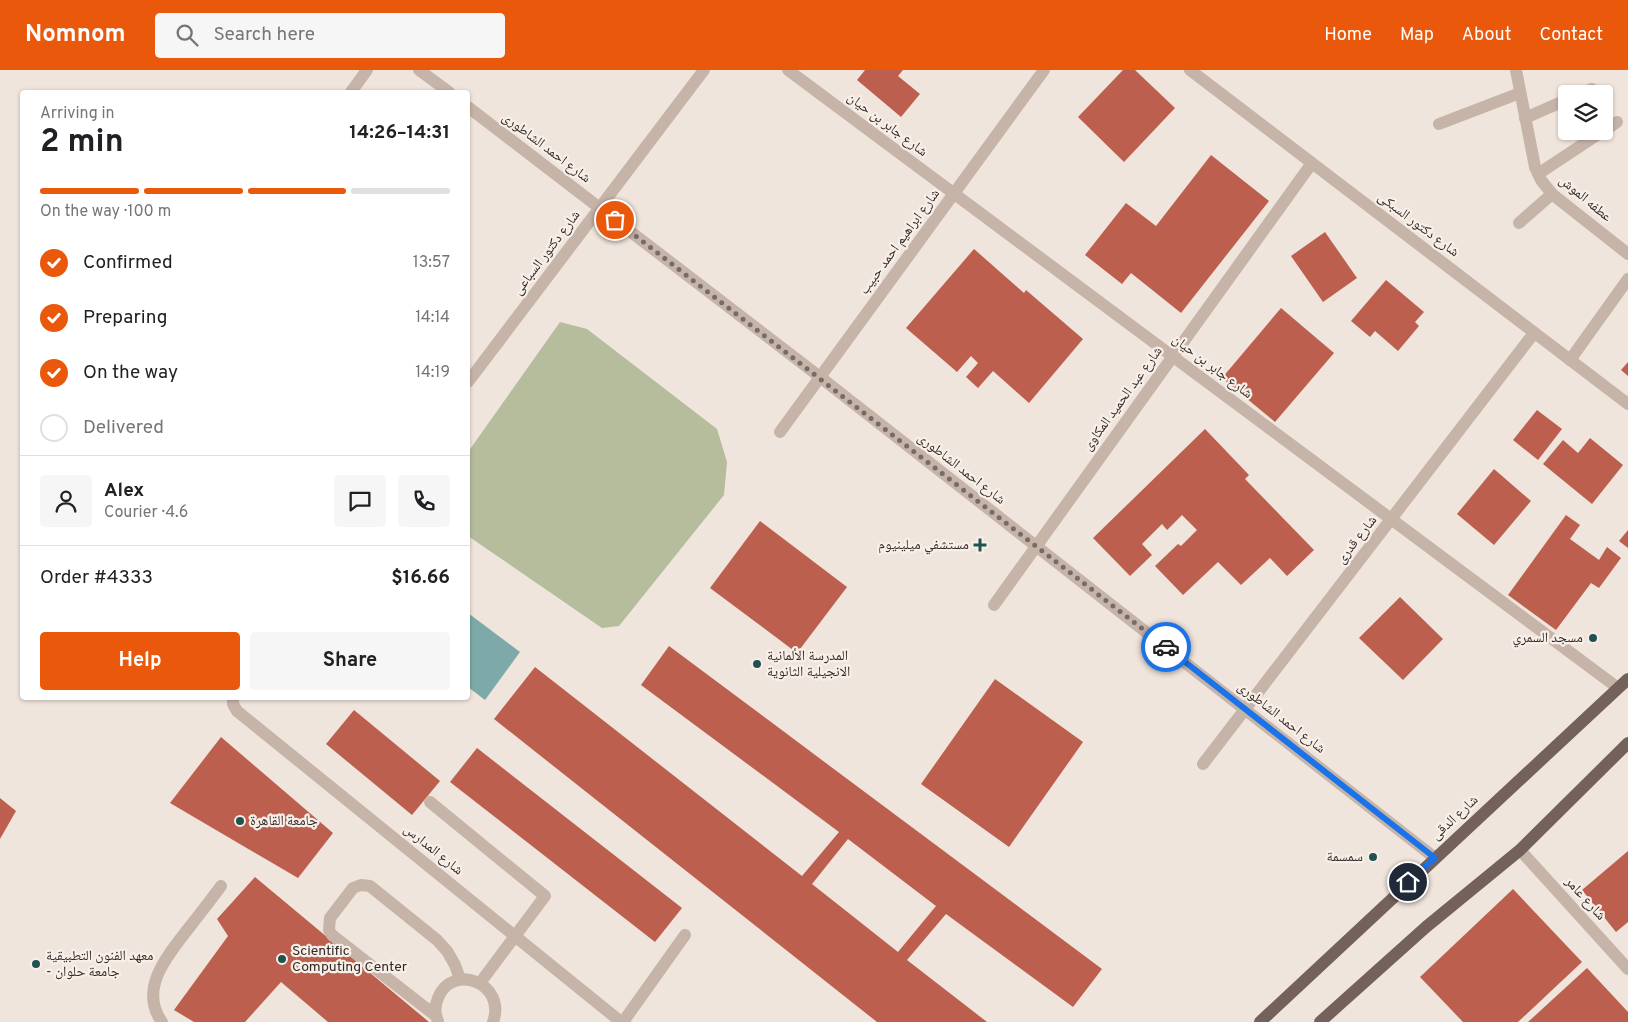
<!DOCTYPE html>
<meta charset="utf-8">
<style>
body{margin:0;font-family:Overpass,"Noto Naskh Arabic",sans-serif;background:#f6f6f6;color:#202124;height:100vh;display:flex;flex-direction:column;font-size:19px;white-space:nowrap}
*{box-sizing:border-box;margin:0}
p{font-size:16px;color:#757577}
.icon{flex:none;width:28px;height:28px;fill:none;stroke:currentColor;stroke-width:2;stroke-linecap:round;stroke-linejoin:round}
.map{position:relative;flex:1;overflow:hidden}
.drawer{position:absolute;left:20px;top:20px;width:450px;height:610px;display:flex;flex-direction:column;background:#fff;border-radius:5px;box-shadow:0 1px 4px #0004}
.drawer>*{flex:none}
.buttons{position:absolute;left:1558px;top:15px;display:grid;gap:10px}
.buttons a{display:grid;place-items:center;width:55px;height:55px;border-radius:5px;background:#fff;box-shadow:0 1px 4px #0004;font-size:25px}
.pin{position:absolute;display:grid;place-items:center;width:42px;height:42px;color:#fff;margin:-21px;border:2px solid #fff;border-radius:50%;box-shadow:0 1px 5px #0007}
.courier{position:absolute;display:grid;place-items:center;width:50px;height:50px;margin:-25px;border:4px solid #1a73e8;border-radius:50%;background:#fff;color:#222;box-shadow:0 1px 6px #0007}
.summary em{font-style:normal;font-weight:700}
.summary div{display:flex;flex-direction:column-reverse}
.summary{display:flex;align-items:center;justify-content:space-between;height:85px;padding:0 20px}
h1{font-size:32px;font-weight:700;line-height:38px}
.bar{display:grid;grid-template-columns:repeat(4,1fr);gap:8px 5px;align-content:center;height:60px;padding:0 20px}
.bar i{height:6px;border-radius:4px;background:#e0e0e0}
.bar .on{background:#ea580c}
.bar p{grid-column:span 4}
.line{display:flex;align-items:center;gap:12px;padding:0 20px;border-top:1px solid #e0e0e0}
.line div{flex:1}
.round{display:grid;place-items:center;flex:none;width:52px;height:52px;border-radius:5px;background:#f6f6f6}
ol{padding:0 20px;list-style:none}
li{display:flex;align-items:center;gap:15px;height:55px}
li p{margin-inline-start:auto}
li .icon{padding:5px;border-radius:50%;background:#ea580c;color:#fff;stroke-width:4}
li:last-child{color:#757577}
li i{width:28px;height:28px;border:2px solid #e0e0e0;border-radius:50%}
.action{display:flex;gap:10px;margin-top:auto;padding:10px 20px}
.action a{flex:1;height:58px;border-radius:5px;background:#ea580c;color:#fff;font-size:20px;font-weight:700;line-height:58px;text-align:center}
.action a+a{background:#f6f6f6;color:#202124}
header{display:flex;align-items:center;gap:30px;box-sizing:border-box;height:70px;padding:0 25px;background:#ea580c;color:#fff}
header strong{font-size:24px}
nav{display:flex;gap:28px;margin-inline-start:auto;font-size:18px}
.search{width:350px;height:45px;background:#f6f6f6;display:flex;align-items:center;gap:12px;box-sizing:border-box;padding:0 18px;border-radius:5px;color:#757577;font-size:19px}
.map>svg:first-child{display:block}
.green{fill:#b5bd9d}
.water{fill:#7daaa8}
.building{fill:#bc5f4e;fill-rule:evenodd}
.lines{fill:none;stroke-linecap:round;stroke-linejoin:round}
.minor{stroke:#c7b4a9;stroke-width:12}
.major{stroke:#75615b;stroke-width:12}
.done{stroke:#766c67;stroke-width:5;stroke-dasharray:0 9}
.route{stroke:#1a73e8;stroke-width:6}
.poi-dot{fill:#215251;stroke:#f8efe8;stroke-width:2}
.labels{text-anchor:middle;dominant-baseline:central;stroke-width:4.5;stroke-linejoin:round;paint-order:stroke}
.street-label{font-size:14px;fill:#342b28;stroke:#f8efe8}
.poi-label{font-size:14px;fill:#342b28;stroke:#f8efe8;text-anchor:start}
</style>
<header>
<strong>Nomnom</strong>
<div class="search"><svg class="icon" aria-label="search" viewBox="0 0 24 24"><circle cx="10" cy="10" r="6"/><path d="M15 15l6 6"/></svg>Search here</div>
<nav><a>Home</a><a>Map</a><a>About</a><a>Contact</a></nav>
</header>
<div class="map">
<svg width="1628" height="952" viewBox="0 0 1628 952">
<rect width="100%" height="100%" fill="#f0e5dc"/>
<!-- green -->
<polygon class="green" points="560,252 587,259 717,359 727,392 724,425 619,556 602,558 468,466 468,382"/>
<!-- water -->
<polygon class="water" points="468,543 520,582 485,630 468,617"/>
<!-- building -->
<g class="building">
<polygon points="865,0 903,0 898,6 920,24 901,47 857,10"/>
<polygon points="1123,0 1135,0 1175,38 1124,92 1078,47"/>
<polygon points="1211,85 1269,131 1181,243 1131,203 1122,214 1085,185 1126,133 1156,156"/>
<polygon points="1325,162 1357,208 1323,232 1291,186"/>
<polygon points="974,179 1024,223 1026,220 1083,269 1029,333 993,301 978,318 966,307 978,293 971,286 957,302 906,258"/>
<polygon points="1386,210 1424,242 1415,252 1419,256 1398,281 1375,261 1370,267 1351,251"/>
<polygon points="1281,238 1334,283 1275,352 1222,308"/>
<polygon points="1628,292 1628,306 1621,300"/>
<polygon points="1537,340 1562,359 1538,390 1513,370"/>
<polygon points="1205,359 1249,405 1245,409 1314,480 1287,506 1270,488 1241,515 1218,492 1183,525 1155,496 1178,474 1181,476 1197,460 1182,445 1167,460 1162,454 1142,474 1152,485 1130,506 1093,468"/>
<polygon points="1590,368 1623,395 1592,434 1543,394 1563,370 1578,383"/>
<polygon points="1494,399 1531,431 1494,475 1457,444"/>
<polygon points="1566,445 1580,455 1570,469 1599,490 1607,477 1621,488 1599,518 1591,513 1556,560 1508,525"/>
<polygon points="760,451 847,517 797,583 710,518"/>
<polygon points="1628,460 1628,478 1619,471"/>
<polygon points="1400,527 1443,569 1403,610 1359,568"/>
<path d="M669 576 1102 899 1073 937 946 844 907 890 987 952H877L494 649 535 597 802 806 839 762 641 615ZM848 769 936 836 898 882 812 814Z"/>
<polygon points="995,609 1083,672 1009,777 921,714"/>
<polygon points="354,640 440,711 412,745 326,674"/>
<polygon points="221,667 333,763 298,808 170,733"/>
<polygon points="477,678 682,838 655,872 450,712"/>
<polygon points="0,728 16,741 0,769"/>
<polygon points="1628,781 1628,852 1616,862 1582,820"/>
<polygon points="255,807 429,952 328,952 281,912 245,952 194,952 174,940 228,866 217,849"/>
<polygon points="1513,819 1582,892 1518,952 1463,952 1420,907"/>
<polygon points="1587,898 1628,942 1628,952 1528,952"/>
</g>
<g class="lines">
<!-- minor -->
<g class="minor">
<polyline points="419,0 449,22"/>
<polyline points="788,0 1618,618"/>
<polyline points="1190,0 1628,334"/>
<polyline points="1516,0 1535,97 1541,110 1552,124 1628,184"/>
<polyline points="351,22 367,0"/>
<polyline points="1581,24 1592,19"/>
<polyline points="468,37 820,307 1435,788"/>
<polyline points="1525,48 1566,30"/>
<polyline points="1439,54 1520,23"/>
<polyline points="1604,61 1617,52"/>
<polyline points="1538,104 1603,61"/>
<polyline points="1519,153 1552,124"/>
<polyline points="1570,290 1628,209"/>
<polyline points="468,312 704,0"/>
<polyline points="780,362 1044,0"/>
<polyline points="994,535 1312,93"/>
<polyline points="233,628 233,634 237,641 621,952"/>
<polyline points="1203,694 1534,263"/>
<polyline points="430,732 545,826 480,913"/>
<polyline points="1520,780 1628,899"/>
<polyline points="436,946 332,865 329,860 330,848 353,818 361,815 370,816 437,870 447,881 455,895 460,909"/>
<path d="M438 951C434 943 435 935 438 928 452 892 507 913 493 952"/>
<path d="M162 952C138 919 168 885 188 859 199 845 210 831 221 816"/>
<polyline points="623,952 685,865"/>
</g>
<!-- major -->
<g class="major">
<polyline points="1260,952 1628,609"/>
<polyline points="1320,952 1426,857 1520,780 1628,673"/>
</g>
</g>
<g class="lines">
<!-- done -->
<polyline class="done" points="615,150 1166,577"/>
<!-- route -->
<polyline class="route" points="1166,577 1435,788 1408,812"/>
</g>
<!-- markers -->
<g class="poi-dot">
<path d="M977.5 467.5h5v5h5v5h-5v5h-5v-5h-5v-5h5z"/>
<circle cx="1593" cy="568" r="5"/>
<circle cx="757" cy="594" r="5"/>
<circle cx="240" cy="751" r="5"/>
<circle cx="1373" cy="787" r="5"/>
<circle cx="282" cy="889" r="5"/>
<circle cx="36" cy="894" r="5"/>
</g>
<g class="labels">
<!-- street labels -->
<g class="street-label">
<text transform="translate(887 55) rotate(37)">شارع جابر بن حيان</text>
<text transform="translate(546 78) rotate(37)">شارع احمد الشاطورى</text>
<text transform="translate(1585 129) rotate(40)">عطفه الموش</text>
<text transform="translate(1418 155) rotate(37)">شارع دكتور السبكى</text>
<text transform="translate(900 172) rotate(-54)">شارع ابراهيم احمد حبيب</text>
<text transform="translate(547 183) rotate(-53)">شارع دكتور السباعى</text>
<text transform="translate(1212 297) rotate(37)">شارع جابر بن حيان</text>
<text transform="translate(1123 329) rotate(-54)">شارع عبد الحميد المكاوى</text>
<text transform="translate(961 399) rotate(38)">شارع احمد الشاطورى</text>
<text transform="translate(1357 470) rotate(-52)">شارع قدرى</text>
<text transform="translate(1281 648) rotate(38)">شارع احمد الشاطورى</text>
<text transform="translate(1455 748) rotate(-43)">شارع الدقى</text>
<text transform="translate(433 780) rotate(39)">شارع المدارس</text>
<text transform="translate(1585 829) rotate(48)">شارع عامر</text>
</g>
<!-- poi labels -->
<g class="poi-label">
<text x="969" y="475" text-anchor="end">مستشفي ميلينيوم</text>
<text x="1583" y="568" text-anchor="end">مسجد السمري</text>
<text x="767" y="586">المدرسة الألمانية<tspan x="767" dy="16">الانجيلية الثانوية</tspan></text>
<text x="250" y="751">جامعة القاهرة</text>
<text x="1363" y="787" text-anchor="end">سمسمة</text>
<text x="292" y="881">Scientific<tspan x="292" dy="16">Computing Center</tspan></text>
<text x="46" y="886">معهد الفنون التطبيقية<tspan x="46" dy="16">- جامعة حلوان</tspan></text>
</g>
</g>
</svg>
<div class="buttons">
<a><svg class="icon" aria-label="layers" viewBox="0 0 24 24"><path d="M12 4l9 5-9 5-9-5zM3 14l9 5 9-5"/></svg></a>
</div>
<div class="pin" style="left:615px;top:150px;background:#ea580c"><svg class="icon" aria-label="bag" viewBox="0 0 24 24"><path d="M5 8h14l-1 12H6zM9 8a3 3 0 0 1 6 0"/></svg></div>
<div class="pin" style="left:1408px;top:812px;background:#1f2937"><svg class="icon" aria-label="home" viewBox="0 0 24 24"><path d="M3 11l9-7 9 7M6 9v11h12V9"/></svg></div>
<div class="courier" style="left:1166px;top:577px"><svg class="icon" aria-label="car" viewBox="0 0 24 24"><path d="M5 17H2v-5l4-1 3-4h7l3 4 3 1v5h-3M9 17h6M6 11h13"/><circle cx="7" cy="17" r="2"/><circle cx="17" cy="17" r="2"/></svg></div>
<section class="drawer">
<div class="summary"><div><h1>2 min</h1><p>Arriving in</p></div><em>14:26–14:31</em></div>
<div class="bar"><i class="on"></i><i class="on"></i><i class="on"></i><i></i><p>On the way · 100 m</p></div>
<ol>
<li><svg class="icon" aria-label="check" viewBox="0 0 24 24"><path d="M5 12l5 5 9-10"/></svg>Confirmed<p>13:57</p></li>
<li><svg class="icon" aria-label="check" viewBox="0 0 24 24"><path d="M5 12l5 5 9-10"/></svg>Preparing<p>14:14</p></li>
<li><svg class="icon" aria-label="check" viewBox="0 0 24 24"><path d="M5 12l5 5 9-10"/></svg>On the way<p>14:19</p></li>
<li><i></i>Delivered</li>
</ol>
<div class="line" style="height:90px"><a class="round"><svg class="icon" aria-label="person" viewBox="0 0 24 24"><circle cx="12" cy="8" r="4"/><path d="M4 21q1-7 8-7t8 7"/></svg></a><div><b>Alex</b><p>Courier · 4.6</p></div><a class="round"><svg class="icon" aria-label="chat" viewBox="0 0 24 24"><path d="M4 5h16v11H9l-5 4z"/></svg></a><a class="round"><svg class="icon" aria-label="phone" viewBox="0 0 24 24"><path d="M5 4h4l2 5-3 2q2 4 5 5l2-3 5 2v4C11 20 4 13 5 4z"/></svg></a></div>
<div class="line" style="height:65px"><div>Order #4333</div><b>$16.66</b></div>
<div class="action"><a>Help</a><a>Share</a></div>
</section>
</div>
